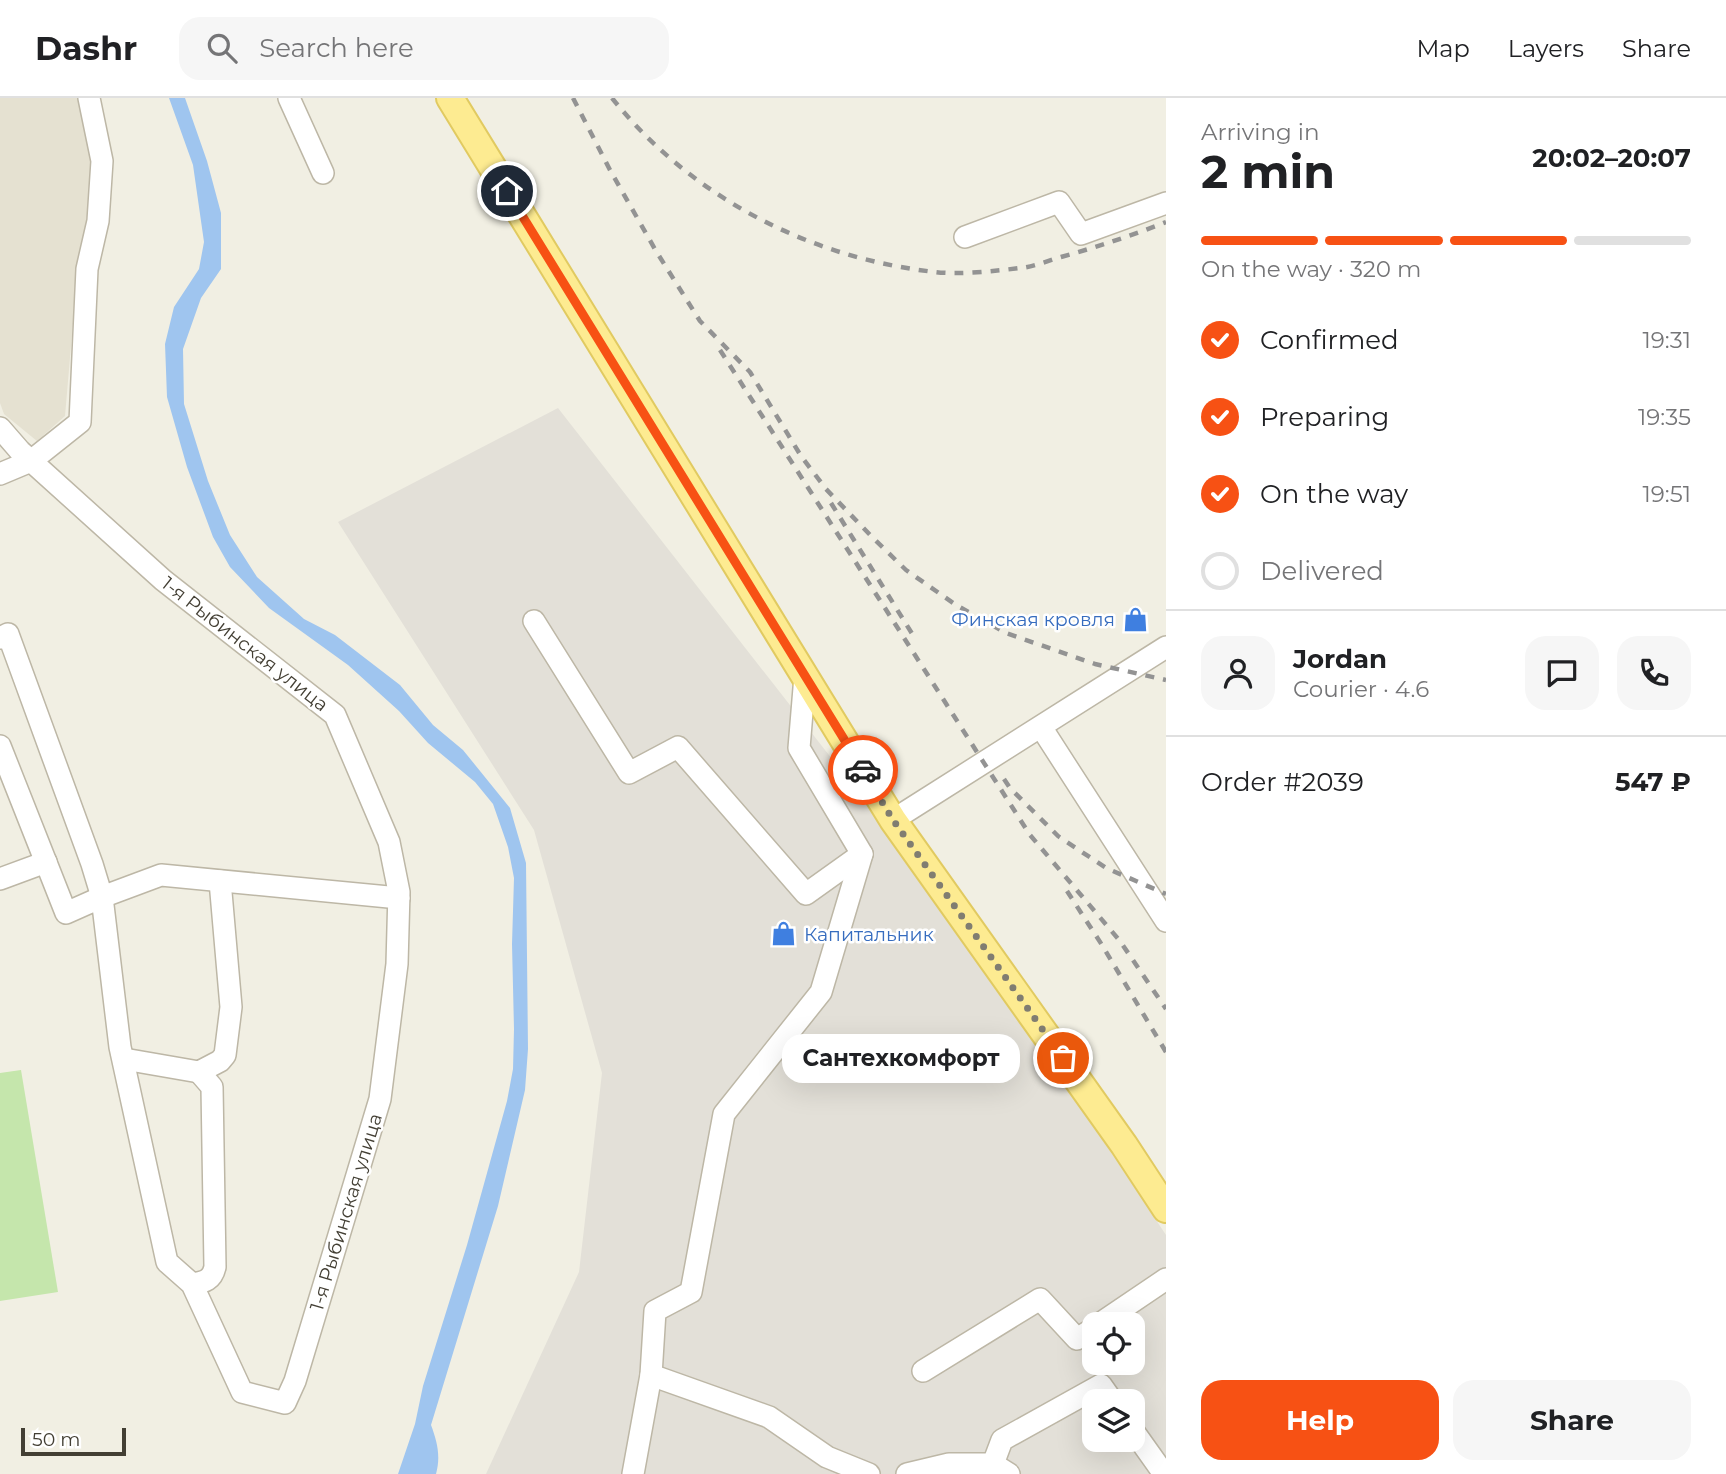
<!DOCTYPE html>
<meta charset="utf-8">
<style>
body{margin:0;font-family:Montserrat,sans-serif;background:#f6f6f6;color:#202124;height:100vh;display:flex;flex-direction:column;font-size:26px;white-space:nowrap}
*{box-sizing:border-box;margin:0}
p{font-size:23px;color:#757577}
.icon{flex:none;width:38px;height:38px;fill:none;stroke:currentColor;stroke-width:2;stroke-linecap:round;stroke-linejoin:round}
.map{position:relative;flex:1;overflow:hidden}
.details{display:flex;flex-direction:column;background:#fff;width:560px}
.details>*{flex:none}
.controls{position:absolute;left:1082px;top:1214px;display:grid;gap:14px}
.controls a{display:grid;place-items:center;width:63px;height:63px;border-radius:14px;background:#fff;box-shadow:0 7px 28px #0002;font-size:35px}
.scale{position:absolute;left:21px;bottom:18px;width:105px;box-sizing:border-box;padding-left:7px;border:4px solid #433f34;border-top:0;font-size:19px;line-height:24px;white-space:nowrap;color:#433f34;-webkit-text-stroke:5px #fff;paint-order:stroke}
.pin{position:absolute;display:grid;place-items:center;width:60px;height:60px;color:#fff;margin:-30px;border:4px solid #fff;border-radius:50%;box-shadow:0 2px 7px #0007}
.courier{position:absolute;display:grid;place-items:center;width:70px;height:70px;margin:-35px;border:5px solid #f75114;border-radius:50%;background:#fff;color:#222;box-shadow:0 2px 9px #0007}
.bubble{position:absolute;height:49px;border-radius:21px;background:#fff;box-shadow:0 7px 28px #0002;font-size:23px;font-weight:700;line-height:49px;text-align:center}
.headline em{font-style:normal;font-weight:700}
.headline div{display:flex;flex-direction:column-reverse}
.headline{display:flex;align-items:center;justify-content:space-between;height:119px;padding:0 35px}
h1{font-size:46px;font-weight:700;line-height:52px}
.bar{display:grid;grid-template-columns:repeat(4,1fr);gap:10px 7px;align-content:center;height:84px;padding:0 35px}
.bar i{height:9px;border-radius:5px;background:#e0e0e0}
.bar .active{background:#f75114}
.bar p{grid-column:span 4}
.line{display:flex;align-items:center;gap:18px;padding:0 35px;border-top:2px solid #e0e0e0}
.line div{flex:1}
.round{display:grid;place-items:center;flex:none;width:74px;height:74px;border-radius:21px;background:#f6f6f6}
ol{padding:0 35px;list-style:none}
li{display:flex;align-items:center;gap:21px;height:77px}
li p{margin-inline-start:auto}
li .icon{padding:7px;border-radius:50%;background:#f75114;color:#fff;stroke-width:4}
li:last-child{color:#757577}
li i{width:38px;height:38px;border:4px solid #e0e0e0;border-radius:50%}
.button{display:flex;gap:14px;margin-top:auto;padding:14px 35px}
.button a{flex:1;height:80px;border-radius:21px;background:#f75114;color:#fff;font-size:28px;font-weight:700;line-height:80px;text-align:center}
.button a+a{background:#f6f6f6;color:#202124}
header{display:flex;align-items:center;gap:42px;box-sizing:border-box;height:98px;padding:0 35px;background:#fff;border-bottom:2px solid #e0e0e0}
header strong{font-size:33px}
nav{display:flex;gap:38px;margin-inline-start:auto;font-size:24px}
.search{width:490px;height:63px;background:#f6f6f6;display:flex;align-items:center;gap:18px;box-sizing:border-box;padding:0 24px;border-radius:21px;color:#757577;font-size:26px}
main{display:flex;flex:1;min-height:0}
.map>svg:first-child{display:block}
.residential{fill:#e5e1d1}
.industrial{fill:#e3e0d8;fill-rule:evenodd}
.green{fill:#c5e6ac}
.water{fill:#9fc5ef}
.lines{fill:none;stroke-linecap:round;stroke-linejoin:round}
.minor-casing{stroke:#bdb7a6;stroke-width:24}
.major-casing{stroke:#e1ca61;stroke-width:30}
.minor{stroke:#fff;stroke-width:21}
.major{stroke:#fdeb91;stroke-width:26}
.rail{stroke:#939393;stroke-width:4.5;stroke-dasharray:9 9;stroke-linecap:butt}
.done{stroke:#807d71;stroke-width:7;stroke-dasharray:0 12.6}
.route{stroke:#f75114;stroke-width:9}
.labels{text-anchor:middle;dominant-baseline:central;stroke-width:5;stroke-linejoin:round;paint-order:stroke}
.shop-label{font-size:19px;fill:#366cbe;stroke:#fff;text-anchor:end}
.street-label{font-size:19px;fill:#433f34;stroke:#fff}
</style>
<header>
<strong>Dashr</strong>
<div class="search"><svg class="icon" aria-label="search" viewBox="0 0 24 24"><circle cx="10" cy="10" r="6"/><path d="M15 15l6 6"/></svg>Search here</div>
<nav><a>Map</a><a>Layers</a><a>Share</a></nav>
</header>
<main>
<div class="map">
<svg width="1166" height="1376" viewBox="0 0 1166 1376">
<rect width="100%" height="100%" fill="#f1efe3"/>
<!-- residential -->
<polygon class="residential" points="0,0 80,0 94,80 78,167 65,318 37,343 4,316 0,305"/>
<!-- industrial -->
<path class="industrial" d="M558 310 889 734 1000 888 1166 1137V1376H486L579 1174 602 975 534 732 338 424ZM1094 1227H1132V1265H1094ZM1094 1304H1132V1342H1094Z"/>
<!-- green -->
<polygon class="green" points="21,972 58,1194 0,1203 0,975"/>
<!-- water -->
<path class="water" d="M169 0H185L207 63 221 115V171L201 200 183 251 184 306 208 383 230 437 257 479 304 521 335 537 400 587 433 627 463 652 510 710 526 765 528 951 525 992 498 1108 431 1327C437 1343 441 1358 436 1376H398L415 1326 423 1288 467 1147 507 1003 513 971 514 931 512 846 514 780 508 749 493 706 475 684 428 645 399 613 348 567 269 510 230 469 213 439 187 369 167 299 165 246 174 209 199 171 204 144 193 67Z"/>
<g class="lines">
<defs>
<g id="minor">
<polyline points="289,0 323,75"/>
<polyline points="965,139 1059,104 1081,136 1166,105"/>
<polyline points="0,330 20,353 163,482 335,617 389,744 399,794 397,866 380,1001 295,1283 285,1305 242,1294 192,1186 167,1164 120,949 102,799 66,815 0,648"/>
<polyline points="0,376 31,363 80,324 87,171 98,123 102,63 89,0"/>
<polyline points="534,523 629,675 678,649 806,796 862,756"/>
<polyline points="0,540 8,536 92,766 102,799 161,777 399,800"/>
<polyline points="1041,629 1166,823"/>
<polyline points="893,722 1166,549"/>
<polyline points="0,781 46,764"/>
<polyline points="124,961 199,974 220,963 225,957 231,909 220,783"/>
<path d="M192 1186C205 1184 212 1182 215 1169L212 989 199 974"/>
<polyline points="1098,1227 1166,1181"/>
<polyline points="923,1273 1040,1201 1077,1241 1094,1230"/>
<polyline points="651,1277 769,1319 827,1359 869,1376"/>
<polyline points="1132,1331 1164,1376"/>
<polyline points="633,1376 651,1277 655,1213 691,1194 724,1016 821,894 862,756 799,650 805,578"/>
<polyline points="907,1376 949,1366 993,1366"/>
<polyline points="1009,1376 993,1366 1002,1342 1101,1287 1113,1304"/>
</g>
<polyline id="major" points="450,0 893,722 1124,1047 1166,1111"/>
</defs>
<!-- minor casing -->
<use href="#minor" class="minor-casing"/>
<!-- major casing -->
<use href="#major" class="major-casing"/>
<!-- minor -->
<use href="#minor" class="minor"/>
<!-- major -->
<use href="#major" class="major"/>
<!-- rail -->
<g class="rail">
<polyline points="573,0 610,72 656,153 700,223 750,274 801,358 826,391 873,440 906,472 956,507 1006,535 1095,566 1166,582"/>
<path d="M612 0C691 99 809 160 935 174 958 177 996 173 1020 170 1033 169 1047 163 1061 159 1097 149 1131 138 1166 124"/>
<polyline points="720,252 1030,737 1120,843 1166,911"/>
<polyline points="831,405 916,542"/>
<polyline points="1004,681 1010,690 1058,738 1106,770 1166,796"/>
<polyline points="1067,793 1102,847 1166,954"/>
</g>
</g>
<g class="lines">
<!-- done -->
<polyline class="done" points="863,672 893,722 1063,960"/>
<!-- route -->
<polyline class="route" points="507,93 863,672"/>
</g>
<!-- icons -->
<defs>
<symbol id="shop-bare" viewBox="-9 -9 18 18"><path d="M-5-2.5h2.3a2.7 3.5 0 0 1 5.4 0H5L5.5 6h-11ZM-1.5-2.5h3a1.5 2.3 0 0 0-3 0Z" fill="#3f7fe0" stroke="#fff" stroke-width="2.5" paint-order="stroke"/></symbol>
</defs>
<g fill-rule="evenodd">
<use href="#shop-bare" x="1118" y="504" width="35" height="35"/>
<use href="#shop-bare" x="766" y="818" width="35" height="35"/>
</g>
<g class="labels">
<!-- shop labels -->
<g class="shop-label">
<text x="1115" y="521">Финская кровля</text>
<text x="804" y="836" text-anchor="start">Капитальник</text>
</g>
<!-- street labels -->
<g class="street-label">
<text transform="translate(245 546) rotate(38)">1-я Рыбинская улица</text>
<text transform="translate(346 1114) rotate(-73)">1-я Рыбинская улица</text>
</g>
</g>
</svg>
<div class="controls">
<a><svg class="icon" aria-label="locate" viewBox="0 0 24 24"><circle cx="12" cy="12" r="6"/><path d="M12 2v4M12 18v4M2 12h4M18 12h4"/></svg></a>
<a><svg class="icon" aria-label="layers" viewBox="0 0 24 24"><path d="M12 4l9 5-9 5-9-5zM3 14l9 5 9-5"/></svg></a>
</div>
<div class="scale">50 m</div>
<div class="pin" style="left:1063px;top:960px;background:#ea580c"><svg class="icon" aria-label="bag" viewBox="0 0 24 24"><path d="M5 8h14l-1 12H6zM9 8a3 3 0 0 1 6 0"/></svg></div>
<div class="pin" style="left:507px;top:93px;background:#1f2937"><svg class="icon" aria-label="home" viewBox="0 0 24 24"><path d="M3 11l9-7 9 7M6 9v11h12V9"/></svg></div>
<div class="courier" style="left:863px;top:672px"><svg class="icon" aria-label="car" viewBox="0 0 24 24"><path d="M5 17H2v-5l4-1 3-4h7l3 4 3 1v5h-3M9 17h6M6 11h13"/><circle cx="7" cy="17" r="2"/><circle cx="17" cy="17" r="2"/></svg></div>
<div class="bubble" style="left:782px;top:936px;width:238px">Сантехкомфорт</div>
</div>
<section class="details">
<div class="headline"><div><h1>2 min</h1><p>Arriving in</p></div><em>20:02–20:07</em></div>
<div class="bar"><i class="active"></i><i class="active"></i><i class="active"></i><i></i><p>On the way · 320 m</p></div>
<ol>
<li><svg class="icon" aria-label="check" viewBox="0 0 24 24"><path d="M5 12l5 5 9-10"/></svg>Confirmed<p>19:31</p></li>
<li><svg class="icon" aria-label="check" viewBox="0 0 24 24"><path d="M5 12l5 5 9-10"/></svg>Preparing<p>19:35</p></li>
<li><svg class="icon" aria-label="check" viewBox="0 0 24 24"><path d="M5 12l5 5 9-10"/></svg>On the way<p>19:51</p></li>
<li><i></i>Delivered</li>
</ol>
<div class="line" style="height:126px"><a class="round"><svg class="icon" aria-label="person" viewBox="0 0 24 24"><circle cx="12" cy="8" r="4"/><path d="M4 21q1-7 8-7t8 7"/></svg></a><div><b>Jordan</b><p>Courier · 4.6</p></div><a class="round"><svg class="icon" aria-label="chat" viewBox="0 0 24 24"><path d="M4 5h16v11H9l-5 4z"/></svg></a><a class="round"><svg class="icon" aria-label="phone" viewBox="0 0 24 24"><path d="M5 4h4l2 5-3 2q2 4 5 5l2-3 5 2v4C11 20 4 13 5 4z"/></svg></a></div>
<div class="line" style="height:91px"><div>Order #2039</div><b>547 ₽</b></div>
<div class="button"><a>Help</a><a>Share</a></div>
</section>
</main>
